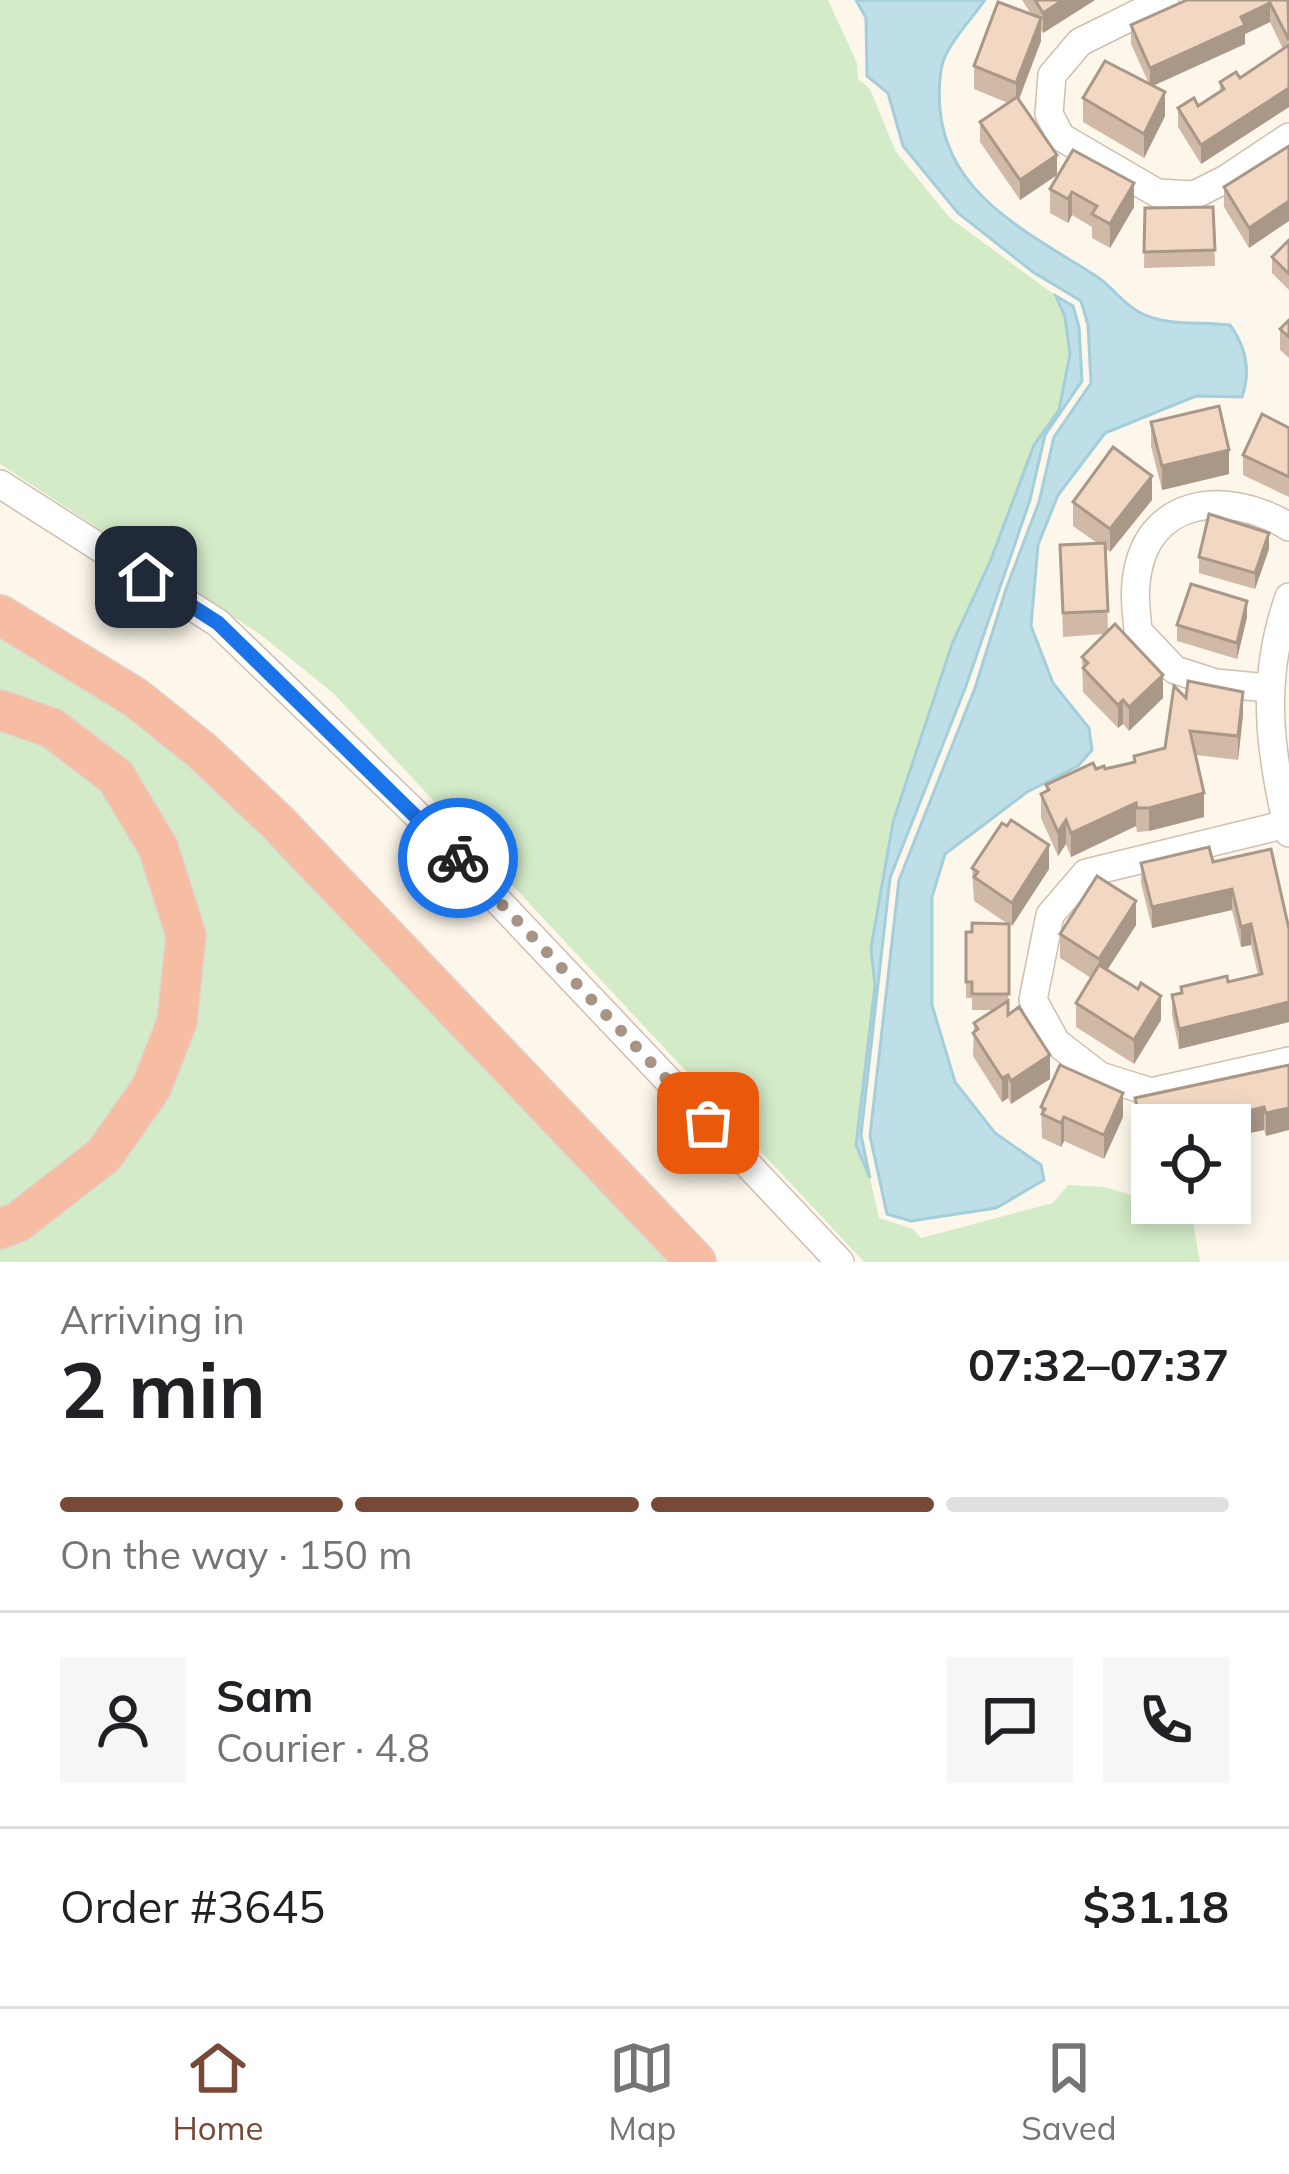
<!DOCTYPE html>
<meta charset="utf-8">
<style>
body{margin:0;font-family:Mulish,sans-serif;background:#f6f6f6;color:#202124;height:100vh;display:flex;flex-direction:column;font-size:45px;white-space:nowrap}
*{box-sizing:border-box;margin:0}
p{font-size:39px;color:#757577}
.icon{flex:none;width:66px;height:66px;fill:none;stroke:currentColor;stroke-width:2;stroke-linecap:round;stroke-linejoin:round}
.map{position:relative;height:1262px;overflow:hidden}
.side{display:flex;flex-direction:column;background:#fff;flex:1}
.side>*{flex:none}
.fabs{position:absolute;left:1131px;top:1104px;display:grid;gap:24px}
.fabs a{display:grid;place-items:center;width:120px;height:120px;border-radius:0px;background:#fff;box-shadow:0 6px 18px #0003;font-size:60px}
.pin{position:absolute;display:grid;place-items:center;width:102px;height:102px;color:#fff;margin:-51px;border-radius:24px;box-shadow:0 6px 18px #0006}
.courier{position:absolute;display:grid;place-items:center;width:120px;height:120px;margin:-60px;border:9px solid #1a73e8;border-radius:50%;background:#fff;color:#222;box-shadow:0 3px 15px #0007}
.overview em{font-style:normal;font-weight:700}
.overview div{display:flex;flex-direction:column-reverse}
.overview{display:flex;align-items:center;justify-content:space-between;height:204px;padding:0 60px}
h1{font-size:78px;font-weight:700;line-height:90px}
.bar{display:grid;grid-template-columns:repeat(4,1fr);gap:18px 12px;align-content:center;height:144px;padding:0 60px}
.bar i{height:15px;border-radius:9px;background:#e0e0e0}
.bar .active{background:#794938}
.bar p{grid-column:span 4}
.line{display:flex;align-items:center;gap:30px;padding:0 60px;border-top:3px solid #e0e0e0}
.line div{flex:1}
.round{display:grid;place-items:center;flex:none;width:126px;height:126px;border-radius:0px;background:#f6f6f6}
.dock{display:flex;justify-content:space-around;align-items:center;height:168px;border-top:3px solid #e0e0e0;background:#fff;font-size:33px;color:#757577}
.dock a{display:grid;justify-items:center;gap:6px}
.dock .active{color:#794938}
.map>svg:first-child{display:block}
.green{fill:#d4ebc8}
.water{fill:#bedfe7;stroke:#a4ced9;stroke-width:3}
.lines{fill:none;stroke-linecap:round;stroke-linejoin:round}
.minor-casing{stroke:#cfbfaf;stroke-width:30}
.highway-casing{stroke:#dcd5d1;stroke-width:42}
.minor{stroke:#fff;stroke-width:27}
.highway{stroke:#f6bda2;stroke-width:39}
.wall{fill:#d0baa7}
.shaded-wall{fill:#a99788}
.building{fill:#f2d8c2;stroke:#a99788;stroke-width:3}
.done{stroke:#a79484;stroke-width:12;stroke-dasharray:0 21.6}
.route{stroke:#1a73e8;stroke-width:15}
</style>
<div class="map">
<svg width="1289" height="1262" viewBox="0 0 1289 1262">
<rect width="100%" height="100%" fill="#fdf7eb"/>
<!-- green -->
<g class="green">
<polygon points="0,0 828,0 857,63 858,79 870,89 896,152 950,218 1056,296 1065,317 1070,354 1059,410 1034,445 990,562 952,643 893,822 871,948 875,986 856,1145 870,1178 879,1218 913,1229 921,1238 1053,1203 1068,1185 1105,1187 1185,1211 1193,1223 1200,1262 864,1262 333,693 261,635 0,464"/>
<polygon points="0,633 174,738 677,1262 0,1262 0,1241 170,1087 172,846 0,701"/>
<polygon points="0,725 56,750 93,777 130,820 167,908 173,997 110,1129 0,1215"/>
</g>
<!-- water -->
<g class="water">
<path d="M856 0H985C972 19 944 47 941 70 925 184 1016 225 1096 276 1112 286 1123 304 1139 312 1165 327 1201 321 1230 325 1246 347 1251 371 1242 397L1196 396 1105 433 1058 495 1038 545 1031 626 1053 683 1089 728 1092 750 1078 766 1027 792 945 854 932 897V1005L955 1082 995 1133 1041 1165 1044 1180 996 1208 911 1221 887 1214 870 1136 899 880 975 688 1006 589 1039 502 1054 437 1091 383 1088 325 1081 301 1033 272 958 213 903 146 888 93 867 76 866 18Z"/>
<polygon points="1056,296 1073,306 1079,327 1082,381 1045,435 1030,500 966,686 890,878 861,1135 870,1178 856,1145 875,986 871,948 893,822 952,644 990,562 1034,445 1059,410 1070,354 1065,317"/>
</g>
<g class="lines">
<defs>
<g id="minor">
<polyline points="1165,0 1080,42 1052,75 1049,114 1061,137 1157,193 1194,195 1226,179 1289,137"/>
<polyline points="0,484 218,623 413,811 840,1262"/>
<path d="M1289 597C1260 679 1269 750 1289 833"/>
<path d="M1268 688 1216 683 1175 670 1138 631C1137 616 1134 599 1136 583 1144 497 1227 488 1289 527"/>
<polyline points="1287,824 1086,873 1050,915 1033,1000 1056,1042 1100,1076 1151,1092 1289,1061"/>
</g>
<g id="highway">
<polyline points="0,615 136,698 202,751 278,823 696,1262"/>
<polyline points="0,710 52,728 116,777 158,847 186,935 177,1022 151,1088 104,1155 18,1222 0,1229"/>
</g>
</defs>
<!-- minor casing -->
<use href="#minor" class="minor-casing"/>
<!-- highway casing -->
<use href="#highway" class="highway-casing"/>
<!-- minor -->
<use href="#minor" class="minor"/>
<!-- highway -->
<use href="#highway" class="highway"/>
</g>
<!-- wall -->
<g class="wall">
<polygon points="1022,0 1095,0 1043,33 1041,30 1041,41 1019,100 1057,175 1020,200 980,142 980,122 1008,103 974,89 974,66 1031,14"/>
<polygon points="1289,2 1289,107 1201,164 1178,127 1178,108 1198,106 1220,92 1220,82 1240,78 1283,49 1270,22 1245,34 1245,44 1153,86 1165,116 1144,158 1083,122 1083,98 1149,84 1131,44 1131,25"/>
<polygon points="1289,146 1249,248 1224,207 1224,187"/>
<polygon points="1073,150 1134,207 1110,248 1092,238 1092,227 1072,215 1068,223 1050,213 1050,189"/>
<polygon points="1213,207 1215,266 1144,268 1145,208"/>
<polygon points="1289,240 1289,290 1272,273 1272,257"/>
<polygon points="1289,320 1289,358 1280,350 1280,329"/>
<polygon points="1151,422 1229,474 1162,490 1151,446"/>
<polygon points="1289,428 1289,497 1243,475 1243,455"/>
<polygon points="1152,500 1110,552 1106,549 1108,631 1163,698 1129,731 1123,724 1118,728 1083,692 1082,657 1105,634 1063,637 1060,545 1097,543 1073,526 1073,502"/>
<polygon points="1269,549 1255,589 1199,573 1199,557"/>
<polygon points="1247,617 1237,659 1177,641 1177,625"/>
<polygon points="1186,698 1243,715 1238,760 1196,755 1204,817 1149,831 1137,832 1136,826 1071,857 1066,844 1058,856 1041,818 1041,794 1046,791 1046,785 1096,769 1134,762 1134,756 1165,748"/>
<polygon points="1213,862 1289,929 1289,1022 1179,1049 1172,1015 1172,995 1181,993 1181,987 1228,982 1258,975 1251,945 1241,947 1232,910 1152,928 1141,883 1141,863"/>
<polygon points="972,868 1049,869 1012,926 1009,924 1008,1015 1050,1079 1011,1104 1008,1098 1002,1102 973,1056 974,1023 995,1010 972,1010 972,998 966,998 966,932 1008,924 974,901"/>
<polygon points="1136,925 1107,970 1161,1020 1134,1064 1076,1027 1076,1003 1091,978 1060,958 1060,934"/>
<polygon points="1289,1065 1266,1136 1264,1130 1230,1137 1230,1125 1146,1167 1135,1120 1135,1098"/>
<polygon points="1041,1107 1123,1117 1104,1159 1064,1141 1061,1147 1042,1138"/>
</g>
<!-- shaded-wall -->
<g class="shaded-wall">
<polygon points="1063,0 1095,0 1043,33 1043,13"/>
<polygon points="1270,3 1270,22 1245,34 1245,44 1150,87 1150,68 1241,17"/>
<polygon points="1041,18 1041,41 1016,106 1016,83"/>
<polygon points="1289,88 1289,107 1201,164 1201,145"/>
<polygon points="1165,92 1165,116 1144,158 1144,134"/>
<polygon points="1057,155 1057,175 1020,200 1020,180"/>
<polygon points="1134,183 1134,207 1110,248 1110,224"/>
<polygon points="1072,192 1072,215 1068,223 1068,199"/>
<polygon points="1289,201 1289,221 1249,248 1249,228"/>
<polygon points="1229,450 1229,474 1162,490 1162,466"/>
<polygon points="1152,476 1152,500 1110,552 1110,529"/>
<polygon points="1269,533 1269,549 1255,589 1255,573"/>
<polygon points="1247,601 1247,617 1237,659 1237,643"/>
<polygon points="1163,675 1163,698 1129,731 1129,707"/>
<polygon points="1243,692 1243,715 1238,760 1238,736"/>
<polygon points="1123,700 1123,724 1118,728 1118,705"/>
<polygon points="1204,793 1204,817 1149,831 1149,808"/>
<polygon points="1136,803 1136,826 1071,857 1071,833"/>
<polygon points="1066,820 1066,844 1058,856 1058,832"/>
<polygon points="1049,845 1049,869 1012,926 1012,903"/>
<polygon points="1232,889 1232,910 1152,928 1152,907"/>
<polygon points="1136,901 1136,925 1099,983 1099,959"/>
<polygon points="1251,924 1251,945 1241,947 1241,927"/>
<polygon points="1161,996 1161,1020 1134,1064 1134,1040"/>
<polygon points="1289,1002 1289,1022 1179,1049 1179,1029"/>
<polygon points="1050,1055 1050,1079 1011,1104 1011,1081"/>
<polygon points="1008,1075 1008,1098 1002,1102 1002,1078"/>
<polygon points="1123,1093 1123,1117 1104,1159 1104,1135"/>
<polygon points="1264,1107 1264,1130 1230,1137 1230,1125 1211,1125 1211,1120"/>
<polygon points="1289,1108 1289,1130 1266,1136 1266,1113"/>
<polygon points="1064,1117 1064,1141 1061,1147 1061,1123"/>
<polygon points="1152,1143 1152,1165 1146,1167 1146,1145"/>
</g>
<!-- building -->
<g class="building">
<polygon points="1035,0 1063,0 1043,13"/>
<polygon points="1187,0 1288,0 1289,40 1270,3 1241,17 1245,25 1150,68 1131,25"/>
<polygon points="998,2 1041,18 1016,83 974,66"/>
<polygon points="1289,45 1289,88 1201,145 1178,108 1194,98 1198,106 1224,89 1220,82 1236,72 1240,78"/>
<polygon points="1105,61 1165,92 1144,134 1083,98"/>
<polygon points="1017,97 1057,155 1020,180 980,122"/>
<polygon points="1289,146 1289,201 1249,228 1224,187"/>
<polygon points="1073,150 1134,183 1110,224 1092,214 1097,206 1072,192 1068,199 1050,189"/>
<polygon points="1213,207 1215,250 1144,252 1145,208"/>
<polygon points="1289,240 1289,274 1272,257"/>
<polygon points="1289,320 1289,337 1280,329"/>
<polygon points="1219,406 1229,450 1162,466 1151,422"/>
<polygon points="1262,414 1289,428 1289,477 1243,455"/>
<polygon points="1113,447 1152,476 1110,529 1073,502"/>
<polygon points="1209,514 1269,533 1255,573 1199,557"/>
<polygon points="1105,543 1108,611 1063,613 1060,545"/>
<polygon points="1191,584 1247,601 1237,643 1177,625"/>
<polygon points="1115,624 1163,675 1129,707 1123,700 1118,705 1083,668 1088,663 1082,657"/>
<polygon points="1188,681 1243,692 1238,736 1190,731 1204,793 1149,808 1137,808 1136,803 1071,833 1066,820 1058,832 1041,794 1049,790 1046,785 1093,763 1096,769 1104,766 1105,769 1135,762 1134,756 1165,748 1174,686 1186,698"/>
<polygon points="1011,820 1049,845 1012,903 974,877 978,872 972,868 1002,823 1007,826"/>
<polygon points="1209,847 1213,862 1271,849 1289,929 1289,1002 1179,1029 1172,995 1182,993 1181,987 1227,976 1228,982 1262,974 1251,924 1241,927 1232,889 1152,907 1141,863"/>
<polygon points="1097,876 1136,901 1099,959 1060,934"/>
<polygon points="972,923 1009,924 1009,994 972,994 972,982 966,982 966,932 972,932"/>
<polygon points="1099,965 1138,989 1141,983 1161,996 1134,1040 1076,1003"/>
<polygon points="1008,1001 1008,1015 1019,1007 1050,1055 1011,1081 1008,1075 1002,1078 973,1033 978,1029 974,1023"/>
<polygon points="1060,1065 1123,1093 1104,1135 1064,1117 1061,1123 1042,1114 1045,1109 1041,1107"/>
<polygon points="1289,1065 1289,1108 1266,1113 1264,1107 1211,1120 1212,1125 1152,1125 1152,1143 1146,1145 1135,1098"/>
</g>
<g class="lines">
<!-- done -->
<polyline class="done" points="458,858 708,1123"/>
<!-- route -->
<polyline class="route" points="146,577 218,623 458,858"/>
</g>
</svg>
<div class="fabs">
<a><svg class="icon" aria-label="locate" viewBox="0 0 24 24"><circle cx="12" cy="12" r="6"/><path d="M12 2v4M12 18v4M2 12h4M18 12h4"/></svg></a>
</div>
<div class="pin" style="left:708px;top:1123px;background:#ea580c"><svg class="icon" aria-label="bag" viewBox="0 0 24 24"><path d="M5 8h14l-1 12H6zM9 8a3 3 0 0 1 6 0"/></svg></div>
<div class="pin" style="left:146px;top:577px;background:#1f2937"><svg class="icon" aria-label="home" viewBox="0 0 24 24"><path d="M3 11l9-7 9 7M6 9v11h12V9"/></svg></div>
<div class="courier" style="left:458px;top:858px"><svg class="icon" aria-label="bike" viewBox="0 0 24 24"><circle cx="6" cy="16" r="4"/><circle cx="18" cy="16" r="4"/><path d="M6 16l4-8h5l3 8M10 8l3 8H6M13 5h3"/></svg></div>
</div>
<section class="side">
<div class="overview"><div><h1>2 min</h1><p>Arriving in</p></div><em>07:32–07:37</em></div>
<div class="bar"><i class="active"></i><i class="active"></i><i class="active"></i><i></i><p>On the way · 150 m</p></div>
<div class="line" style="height:216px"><a class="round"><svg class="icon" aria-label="person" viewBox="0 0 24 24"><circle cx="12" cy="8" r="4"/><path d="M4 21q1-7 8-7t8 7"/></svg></a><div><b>Sam</b><p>Courier · 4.8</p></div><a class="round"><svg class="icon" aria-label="chat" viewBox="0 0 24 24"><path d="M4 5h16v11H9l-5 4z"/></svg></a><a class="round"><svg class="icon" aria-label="phone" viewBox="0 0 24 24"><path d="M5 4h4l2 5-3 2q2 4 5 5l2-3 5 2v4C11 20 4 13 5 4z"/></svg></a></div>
<div class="line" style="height:156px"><div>Order #3645</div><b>$31.18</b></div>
</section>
<nav class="dock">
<a class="active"><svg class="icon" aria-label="home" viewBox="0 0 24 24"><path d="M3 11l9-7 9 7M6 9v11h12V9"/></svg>Home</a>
<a><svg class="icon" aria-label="map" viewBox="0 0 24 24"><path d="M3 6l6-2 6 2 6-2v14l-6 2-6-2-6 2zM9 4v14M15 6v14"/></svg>Map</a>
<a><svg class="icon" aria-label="saved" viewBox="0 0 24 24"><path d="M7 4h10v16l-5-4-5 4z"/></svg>Saved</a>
</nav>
